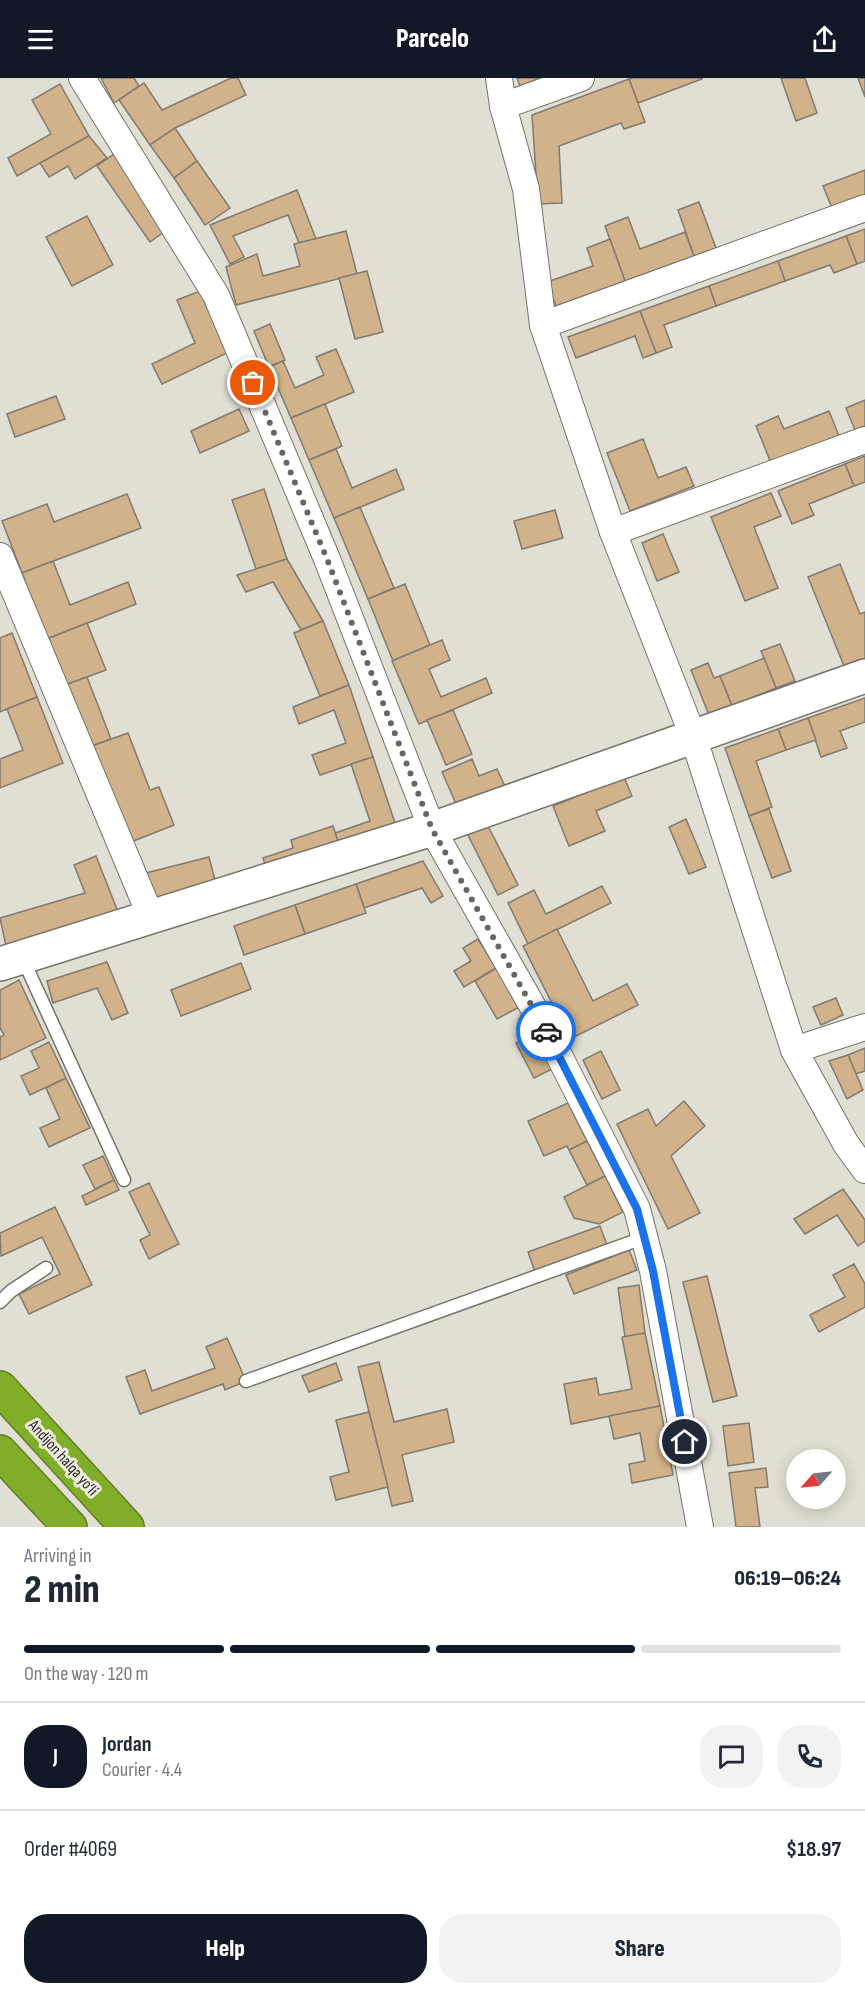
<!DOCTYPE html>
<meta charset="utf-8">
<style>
body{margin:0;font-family:"Sofia Sans Condensed",sans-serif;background:#f2f2f3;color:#1f2937;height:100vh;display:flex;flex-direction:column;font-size:22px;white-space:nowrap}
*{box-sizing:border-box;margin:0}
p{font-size:20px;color:#747a83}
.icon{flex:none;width:33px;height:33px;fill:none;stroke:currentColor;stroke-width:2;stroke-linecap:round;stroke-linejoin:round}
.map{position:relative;height:1449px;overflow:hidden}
.drawer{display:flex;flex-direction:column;background:#fff;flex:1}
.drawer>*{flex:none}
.needle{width:39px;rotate:243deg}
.tools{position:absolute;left:786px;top:1371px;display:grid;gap:12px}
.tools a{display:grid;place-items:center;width:60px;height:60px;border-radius:50%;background:#fff;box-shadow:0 3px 15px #0003;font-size:30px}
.pin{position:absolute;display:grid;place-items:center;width:51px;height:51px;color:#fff;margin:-26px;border:3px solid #fff;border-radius:50%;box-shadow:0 2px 6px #0007}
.courier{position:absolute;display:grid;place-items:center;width:60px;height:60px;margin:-30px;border:4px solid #1a73e8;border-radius:50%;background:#fff;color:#222;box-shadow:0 2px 8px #0007}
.overview em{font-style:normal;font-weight:800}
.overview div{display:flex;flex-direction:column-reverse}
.overview{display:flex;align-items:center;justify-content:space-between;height:102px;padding:0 24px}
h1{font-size:39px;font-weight:800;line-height:45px}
.bar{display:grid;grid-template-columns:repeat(4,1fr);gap:9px 6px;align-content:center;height:72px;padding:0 24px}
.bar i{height:8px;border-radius:4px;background:#e0e1e3}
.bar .current{background:#111827}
.bar p{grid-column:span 4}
.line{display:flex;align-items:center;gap:15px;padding:0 24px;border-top:2px solid #e0e1e3}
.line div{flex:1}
.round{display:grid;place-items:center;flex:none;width:63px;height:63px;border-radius:24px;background:#f2f2f3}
.action{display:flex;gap:12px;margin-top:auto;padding:12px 24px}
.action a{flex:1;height:69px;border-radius:24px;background:#111827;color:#fff;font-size:24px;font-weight:800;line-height:69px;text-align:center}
.action a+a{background:#f2f2f3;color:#1f2937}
header{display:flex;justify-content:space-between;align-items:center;height:78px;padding:0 24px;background:#111827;color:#fff;font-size:27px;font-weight:800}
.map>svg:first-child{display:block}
.building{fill:#d1b28a;stroke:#817a70;stroke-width:1.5}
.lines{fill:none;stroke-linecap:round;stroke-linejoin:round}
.lane-casing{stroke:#757369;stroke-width:15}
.street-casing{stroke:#757369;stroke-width:28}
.secondary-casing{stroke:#757369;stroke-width:36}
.highway-casing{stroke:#627e26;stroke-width:36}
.lane{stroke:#fff;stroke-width:12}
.street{stroke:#fff;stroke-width:26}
.secondary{stroke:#fff;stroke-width:33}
.highway{stroke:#81ae28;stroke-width:33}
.done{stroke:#68675f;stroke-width:6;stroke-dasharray:0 10.8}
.route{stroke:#1a73e8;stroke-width:8}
.labels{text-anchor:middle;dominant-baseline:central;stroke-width:6;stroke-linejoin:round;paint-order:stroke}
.street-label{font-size:16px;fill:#272621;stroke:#eeece0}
</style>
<header><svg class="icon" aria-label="menu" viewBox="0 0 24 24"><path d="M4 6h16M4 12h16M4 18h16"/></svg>Parcelo<svg class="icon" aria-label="share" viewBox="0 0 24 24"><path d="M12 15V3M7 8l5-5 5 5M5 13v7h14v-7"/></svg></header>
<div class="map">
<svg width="865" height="1449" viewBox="0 0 865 1449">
<rect width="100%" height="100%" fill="#e1dfd3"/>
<!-- building -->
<g class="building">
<polygon points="101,0 134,0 139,8 114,25"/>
<polygon points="231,0 238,0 246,17 175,50 150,67 119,22 144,5 162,32"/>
<polygon points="517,0 541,0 520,8"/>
<polygon points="633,0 702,0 702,1 638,25 629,1"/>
<polygon points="781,0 805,0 817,35 796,43"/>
<polygon points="858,0 865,0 865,19"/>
<polygon points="629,1 645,44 624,51 621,45 559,68 562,125 538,126 532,37"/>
<polygon points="60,6 89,58 17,98 8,80 51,56 32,22"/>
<polygon points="175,50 197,83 174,100 150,67"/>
<polygon points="89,58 107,80 75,101 68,88 49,99 40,85"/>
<polygon points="114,76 168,151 150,164 97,88"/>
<polygon points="197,83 230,130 205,147 174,100"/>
<polygon points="865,92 865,117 832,130 823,108"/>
<polygon points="297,112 316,161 299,165 288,137 233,158 244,179 230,186 210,147"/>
<polygon points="699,124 716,170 694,178 678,132"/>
<polygon points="87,138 113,187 72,208 46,159"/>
<polygon points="628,139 640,171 685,154 694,178 625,203 605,148"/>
<polygon points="865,151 865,183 857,186 846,158"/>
<polygon points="346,153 357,196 236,227 226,189 257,176 263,198 300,188 294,166"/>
<polygon points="846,158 857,186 834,195 830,187 785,203 778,183"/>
<polygon points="610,161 625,203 556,228 547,204 593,188 587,170"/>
<polygon points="778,183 785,203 716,228 709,208"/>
<polygon points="367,193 383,254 355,261 339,200"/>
<polygon points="709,208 716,228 664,247 672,269 656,275 640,233"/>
<polygon points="200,213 227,275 162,306 152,286 195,265 177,222"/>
<polygon points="640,233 656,275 643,280 635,258 576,280 568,259"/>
<polygon points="270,246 285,282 269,289 254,253"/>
<polygon points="336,271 354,314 291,340 269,289 283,283 295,310 324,297 316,279"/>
<polygon points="56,318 65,341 15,359 7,336"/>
<polygon points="865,322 865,348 855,352 846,330"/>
<polygon points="325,326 342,368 309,382 291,340"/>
<polygon points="239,331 249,353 200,375 191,353"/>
<polygon points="829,333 839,358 771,385 756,348 778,338 784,351"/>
<polygon points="643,361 658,400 686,389 694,408 630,433 607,375"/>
<polygon points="336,371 352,410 396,391 404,411 334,440 309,382"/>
<polygon points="865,378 865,404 854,408 845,386"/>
<polygon points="845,386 854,408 809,426 814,437 792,446 778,413"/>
<polygon points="264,411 287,481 256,491 232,422"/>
<polygon points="771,415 781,438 754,449 778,510 745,523 711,439"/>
<polygon points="127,416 141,450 22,495 2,443 47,426 54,444"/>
<polygon points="360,429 394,510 368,521 334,440"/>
<polygon points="555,432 563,460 522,471 514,443"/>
<polygon points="663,456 679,494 657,503 642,465"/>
<polygon points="287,481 323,543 301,552 273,504 246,514 237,497"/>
<polygon points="53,483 70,527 128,504 136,526 47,561 22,495"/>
<polygon points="840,486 860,536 865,534 865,586 846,593 808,499"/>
<polygon points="405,506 430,567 393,583 368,521"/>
<polygon points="323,543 349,607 320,618 294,555"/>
<polygon points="87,545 106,592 65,607 47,561"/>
<polygon points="12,555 37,619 0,634 0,560"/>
<polygon points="442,562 450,582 429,591 441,619 486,600 492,615 419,646 392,583"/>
<polygon points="780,566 795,603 776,610 761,573"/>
<polygon points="764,580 776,610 732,628 720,598"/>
<polygon points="708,585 714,600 720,598 732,628 709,637 691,592"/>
<polygon points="87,599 111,661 89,669 65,607"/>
<polygon points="349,607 373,679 320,697 312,677 346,665 334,632 299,646 293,629"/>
<polygon points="37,619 63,685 0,710 0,681 23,672 7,631"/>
<polygon points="865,620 865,644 840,653 847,670 821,679 808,640"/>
<polygon points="453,632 472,676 446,687 427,642"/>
<polygon points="808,640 816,662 786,672 778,651"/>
<polygon points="778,651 786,672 756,683 772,729 749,738 725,670"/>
<polygon points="128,655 150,712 159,709 174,747 126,766 89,669"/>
<polygon points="373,679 399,757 342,776 335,755 370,743 351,686"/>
<polygon points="472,681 479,698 497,691 508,715 460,735 442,694"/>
<polygon points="624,699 632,718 596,733 605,753 569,768 553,728"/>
<polygon points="769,731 791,793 772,800 749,738"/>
<polygon points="686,741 706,789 689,796 669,749"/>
<polygon points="487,746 518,807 498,817 467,755"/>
<polygon points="333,748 342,776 269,800 263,780 293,770 291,762"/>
<polygon points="96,778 120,839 7,873 0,840 85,815 74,787"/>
<polygon points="209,779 218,814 151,831 142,796"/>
<polygon points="423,783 443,818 431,825 422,810 364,830 356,806"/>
<polygon points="356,806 366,835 305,856 295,827"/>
<polygon points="602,808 611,825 528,866 508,825 534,812 546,836"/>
<polygon points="295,827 305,856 244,877 234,848"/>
<polygon points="557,851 593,923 627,906 638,927 570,961 523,868"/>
<polygon points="478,861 496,890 464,909 454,893 471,883 463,870"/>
<polygon points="107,884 128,935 112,942 97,910 53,925 47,903"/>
<polygon points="241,885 251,911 181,938 171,912"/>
<polygon points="498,889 521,928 497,941 475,903"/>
<polygon points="19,902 46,960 0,982 0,959 4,957 0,950 0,912"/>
<polygon points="836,920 843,937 821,947 813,929"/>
<polygon points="535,955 554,990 534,1000 516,965"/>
<polygon points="49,964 66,1000 30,1017 21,998 39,990 31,973"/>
<polygon points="865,970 865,993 855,996 848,977"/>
<polygon points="601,973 620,1012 602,1021 583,982"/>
<polygon points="848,977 863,1012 847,1021 829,983"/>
<polygon points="66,1000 90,1050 49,1069 40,1050 60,1041 46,1010"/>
<polygon points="684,1023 705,1048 671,1078 700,1135 668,1151 617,1046 648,1031 656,1048"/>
<polygon points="568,1025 587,1063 569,1072 567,1068 544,1078 528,1043"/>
<polygon points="587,1063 605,1098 587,1107 569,1072"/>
<polygon points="103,1078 114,1102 95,1111 83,1087"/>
<polygon points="605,1098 623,1134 599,1146 574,1140 564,1119"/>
<polygon points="114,1102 119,1112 86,1127 82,1118"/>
<polygon points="149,1105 179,1166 149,1181 140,1162 150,1157 129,1114"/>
<polygon points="843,1111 865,1142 865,1163 858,1168 837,1137 805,1156 794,1141"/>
<polygon points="55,1129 92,1207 29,1236 19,1216 60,1196 42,1159 1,1178 0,1155"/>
<polygon points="600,1148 607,1167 535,1194 528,1174"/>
<polygon points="629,1172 637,1192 574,1216 566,1197"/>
<polygon points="854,1186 865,1206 865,1229 819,1254 810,1237 845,1219 833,1197"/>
<polygon points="707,1198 737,1318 713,1324 683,1204"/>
<polygon points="639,1207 645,1255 625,1259 618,1210"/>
<polygon points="645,1255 660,1328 571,1346 564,1306 596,1300 599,1317 632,1311 622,1259"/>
<polygon points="227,1260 246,1303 225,1312 223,1306 140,1336 126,1299 145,1292 152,1313 215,1290 206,1269"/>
<polygon points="379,1284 394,1344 447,1331 454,1364 402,1377 413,1423 392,1428 358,1289"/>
<polygon points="336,1285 342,1302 309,1314 302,1298"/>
<polygon points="660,1328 673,1397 632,1405 629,1386 645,1383 640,1355 614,1361 609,1338"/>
<polygon points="369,1334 388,1409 336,1422 330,1399 349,1394 336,1342"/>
<polygon points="749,1345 754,1384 728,1388 723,1348"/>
<polygon points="766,1390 768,1409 755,1410 760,1449 736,1449 729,1395"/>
</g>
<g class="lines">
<defs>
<g id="lane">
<polyline points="22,879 124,1102"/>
<polyline points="0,1224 11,1213 46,1190"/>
<polyline points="246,1303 643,1160"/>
</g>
<g id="street">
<polyline points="82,0 216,217 327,481 432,751 546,952 637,1131 653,1193 700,1449"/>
<polyline points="499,0 503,28 526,111 543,247 613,454 693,658 794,972 846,1066 865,1092"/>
<polyline points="503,28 581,0"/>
<polyline points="543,247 865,130"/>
<polyline points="613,454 865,362"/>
<polyline points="0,478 151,839"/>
<polyline points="794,972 865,949"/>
</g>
<polyline id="secondary" points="0,886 432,751 865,598"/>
<g id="highway">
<polyline points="0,1310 127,1449"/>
<polyline points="0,1374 70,1449"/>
</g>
</defs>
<!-- lane casing -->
<use href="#lane" class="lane-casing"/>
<!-- street casing -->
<use href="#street" class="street-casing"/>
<!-- secondary casing -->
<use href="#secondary" class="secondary-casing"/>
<!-- highway casing -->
<use href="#highway" class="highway-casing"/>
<!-- lane -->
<use href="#lane" class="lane"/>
<!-- street -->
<use href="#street" class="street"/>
<!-- secondary -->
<use href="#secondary" class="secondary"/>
<!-- highway -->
<use href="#highway" class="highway"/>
</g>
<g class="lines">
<!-- done -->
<polyline class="done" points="253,305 327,481 432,751 546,953"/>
<!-- route -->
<polyline class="route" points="546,953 637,1131 653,1193 685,1364"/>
</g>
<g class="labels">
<!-- street labels -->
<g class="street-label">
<text transform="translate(63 1380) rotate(48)">Andijon halqa yo‘li</text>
</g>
</g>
</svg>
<div class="tools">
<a><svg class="needle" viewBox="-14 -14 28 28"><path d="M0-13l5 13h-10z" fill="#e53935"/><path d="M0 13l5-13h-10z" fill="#747a83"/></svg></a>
</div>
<div class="pin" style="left:253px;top:305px;background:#ea580c"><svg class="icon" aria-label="bag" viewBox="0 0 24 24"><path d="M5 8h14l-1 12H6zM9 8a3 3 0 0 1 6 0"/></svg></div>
<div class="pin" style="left:685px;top:1364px;background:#1f2937"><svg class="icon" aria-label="home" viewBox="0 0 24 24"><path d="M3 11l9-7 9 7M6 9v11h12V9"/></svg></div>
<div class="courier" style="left:546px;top:953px"><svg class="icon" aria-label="car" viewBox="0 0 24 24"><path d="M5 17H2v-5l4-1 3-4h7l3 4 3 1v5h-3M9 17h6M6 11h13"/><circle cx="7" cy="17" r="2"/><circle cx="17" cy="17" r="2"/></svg></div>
</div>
<section class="drawer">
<div class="overview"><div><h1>2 min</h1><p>Arriving in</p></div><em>06:19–06:24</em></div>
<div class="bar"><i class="current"></i><i class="current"></i><i class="current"></i><i></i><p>On the way · 120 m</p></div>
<div class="line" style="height:108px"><b class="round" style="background:#111827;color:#fff">J</b><div><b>Jordan</b><p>Courier · 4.4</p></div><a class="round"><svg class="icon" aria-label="chat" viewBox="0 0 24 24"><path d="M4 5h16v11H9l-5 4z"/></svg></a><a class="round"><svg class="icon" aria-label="phone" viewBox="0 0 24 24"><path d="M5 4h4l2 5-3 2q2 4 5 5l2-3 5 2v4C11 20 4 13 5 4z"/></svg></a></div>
<div class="line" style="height:78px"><div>Order #4069</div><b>$18.97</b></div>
<div class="action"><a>Help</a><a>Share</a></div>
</section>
